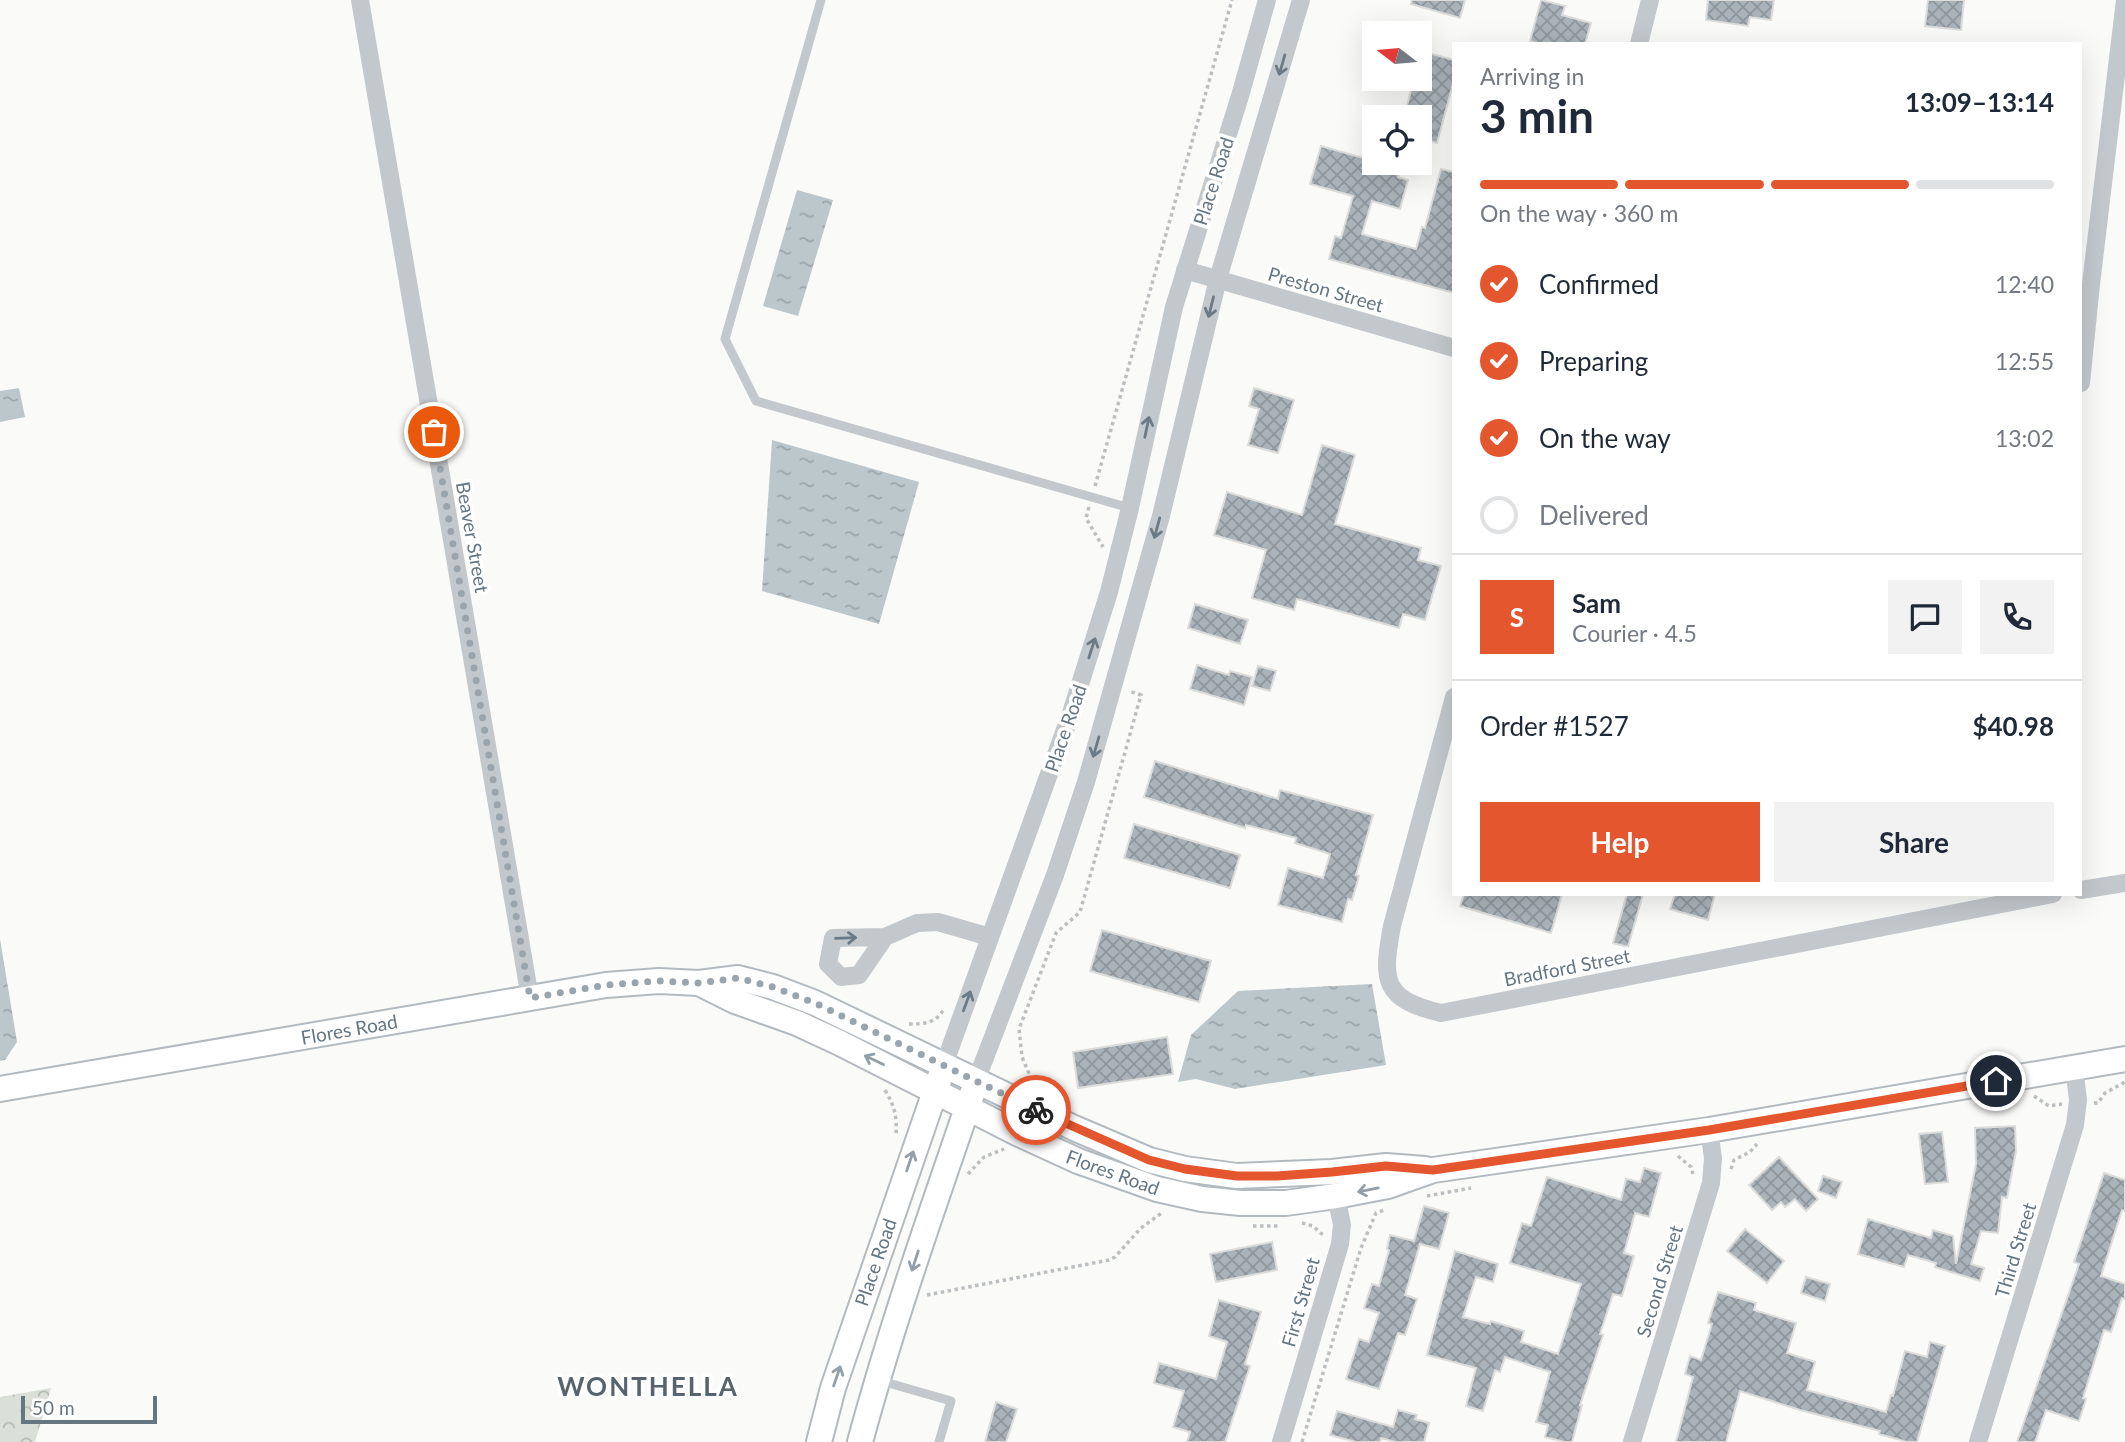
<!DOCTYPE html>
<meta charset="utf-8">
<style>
body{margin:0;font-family:Lato,sans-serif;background:#f2f2f3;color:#1f2937;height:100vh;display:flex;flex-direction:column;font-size:26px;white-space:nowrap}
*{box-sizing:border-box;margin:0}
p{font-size:23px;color:#747a83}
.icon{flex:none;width:38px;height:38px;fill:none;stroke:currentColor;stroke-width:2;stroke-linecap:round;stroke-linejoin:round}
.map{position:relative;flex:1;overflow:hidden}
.drawer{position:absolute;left:1452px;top:42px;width:630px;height:854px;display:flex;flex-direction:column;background:#fff;border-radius:0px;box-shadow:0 7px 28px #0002}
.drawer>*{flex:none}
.needle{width:46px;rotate:286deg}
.buttons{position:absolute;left:1362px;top:21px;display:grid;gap:14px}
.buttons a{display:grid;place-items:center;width:70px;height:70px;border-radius:0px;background:#fff;box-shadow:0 7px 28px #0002;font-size:35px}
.scale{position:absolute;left:21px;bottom:18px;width:136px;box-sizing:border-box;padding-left:7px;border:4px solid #657683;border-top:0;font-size:19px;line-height:24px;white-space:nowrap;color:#657683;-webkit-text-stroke:5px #fff;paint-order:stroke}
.pin{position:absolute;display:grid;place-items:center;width:60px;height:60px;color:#fff;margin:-30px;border:4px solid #fff;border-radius:50%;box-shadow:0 2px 7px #0007}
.courier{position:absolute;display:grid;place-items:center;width:70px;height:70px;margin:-35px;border:5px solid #e4572e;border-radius:50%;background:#fff;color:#222;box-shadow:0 2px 9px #0007}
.head em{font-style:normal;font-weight:700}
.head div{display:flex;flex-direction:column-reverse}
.head{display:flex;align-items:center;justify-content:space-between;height:119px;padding:0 28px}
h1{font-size:46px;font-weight:700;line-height:52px}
.bar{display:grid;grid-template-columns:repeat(4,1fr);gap:10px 7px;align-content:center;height:84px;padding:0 28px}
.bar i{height:9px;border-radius:5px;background:#e0e1e3}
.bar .on{background:#e4572e}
.bar p{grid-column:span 4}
.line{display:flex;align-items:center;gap:18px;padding:0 28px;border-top:2px solid #e0e1e3}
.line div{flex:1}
.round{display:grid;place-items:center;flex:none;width:74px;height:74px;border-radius:0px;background:#f2f2f3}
ol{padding:0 28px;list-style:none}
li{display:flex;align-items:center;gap:21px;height:77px}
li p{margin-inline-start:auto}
li .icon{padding:7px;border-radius:50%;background:#e4572e;color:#fff;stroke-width:4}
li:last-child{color:#747a83}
li i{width:38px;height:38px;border:4px solid #e0e1e3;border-radius:50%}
.cta{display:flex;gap:14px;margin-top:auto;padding:14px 28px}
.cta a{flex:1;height:80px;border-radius:0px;background:#e4572e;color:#fff;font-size:28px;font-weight:700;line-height:80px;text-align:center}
.cta a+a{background:#f2f2f3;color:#1f2937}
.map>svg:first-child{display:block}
.forest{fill:url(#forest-crowns)}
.water{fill:url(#water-ripples)}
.building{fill:url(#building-cross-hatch);stroke:#dcdcda;stroke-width:2}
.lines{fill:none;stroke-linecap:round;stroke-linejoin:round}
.secondary-casing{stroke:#b3babf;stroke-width:28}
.path{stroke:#bbbfc2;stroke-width:3.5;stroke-dasharray:3.5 3.5;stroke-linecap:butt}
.lane{stroke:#c3c8cc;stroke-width:9}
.street{stroke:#c3c8cc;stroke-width:18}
.secondary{stroke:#fff;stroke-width:24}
.oneway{stroke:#6a7a87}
.oneway2{stroke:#939fa8}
.done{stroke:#99a4ac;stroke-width:7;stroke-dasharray:0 12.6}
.route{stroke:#e4572e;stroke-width:9}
.labels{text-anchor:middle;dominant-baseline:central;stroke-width:7;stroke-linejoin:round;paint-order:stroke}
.street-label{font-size:19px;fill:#657683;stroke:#fff}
.district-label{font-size:26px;font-weight:bold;letter-spacing:2px;fill:#57646e;stroke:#fff}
</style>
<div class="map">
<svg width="2125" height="1442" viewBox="0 0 2125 1442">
<defs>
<pattern id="forest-crowns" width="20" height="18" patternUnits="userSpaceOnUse" patternTransform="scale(1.75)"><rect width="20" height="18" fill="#dadfd7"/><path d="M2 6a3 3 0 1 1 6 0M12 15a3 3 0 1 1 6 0" fill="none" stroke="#b4b9b4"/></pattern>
<pattern id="water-ripples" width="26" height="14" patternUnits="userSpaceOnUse" patternTransform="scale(1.75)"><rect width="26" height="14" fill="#bbc7cb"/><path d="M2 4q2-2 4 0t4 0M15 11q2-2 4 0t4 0" fill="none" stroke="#9ca6aa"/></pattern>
<pattern id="building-cross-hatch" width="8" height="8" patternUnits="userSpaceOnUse" patternTransform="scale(1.75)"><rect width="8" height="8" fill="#aab3b9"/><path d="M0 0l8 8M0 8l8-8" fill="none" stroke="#8e969c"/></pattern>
</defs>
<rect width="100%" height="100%" fill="#fafaf8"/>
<!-- forest -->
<polygon class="forest" points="51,1388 35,1442 0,1442 0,1397"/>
<!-- water -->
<g class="water">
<polygon points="797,190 833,200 798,316 763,306"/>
<polygon points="19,388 25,417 0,422 0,391"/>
<polygon points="772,440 919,482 879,624 762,591"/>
<polygon points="0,939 17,1042 5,1060 0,1061"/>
<polygon points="1372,984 1386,1065 1235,1089 1196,1079 1178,1082 1191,1035 1238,991"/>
</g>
<!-- building -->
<g class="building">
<polygon points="1412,0 1465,0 1460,18 1411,4"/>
<polygon points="1541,0 1565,6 1562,15 1591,23 1585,44 1539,44 1530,41"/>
<polygon points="1708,0 1774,0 1771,20 1750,17 1748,26 1706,20"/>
<polygon points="1928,0 1964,0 1961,30 1925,26"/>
<polygon points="1421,51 1454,60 1454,80 1437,143 1419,138 1419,117 1404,117 1414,79 1419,79 1419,59"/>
<polygon points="1321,146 1374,161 1374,163 1382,163 1401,168 1398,177 1408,180 1400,209 1372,201 1362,234 1416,249 1422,227 1425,228 1441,169 1454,172 1454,293 1329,259 1335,236 1341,238 1353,196 1310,184"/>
<polygon points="1254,388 1294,400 1278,453 1248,445 1259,409 1249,406"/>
<polygon points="1322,445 1355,455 1335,524 1421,548 1418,560 1441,566 1425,620 1403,614 1399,628 1297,599 1294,610 1252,598 1266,550 1214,535 1227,492 1302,515"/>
<polygon points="1195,604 1248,620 1240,644 1188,628"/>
<polygon points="1197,665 1229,675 1230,671 1252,677 1244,705 1190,689"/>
<polygon points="1258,666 1276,671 1270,691 1252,686"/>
<polygon points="1155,761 1278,799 1280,790 1373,815 1356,875 1359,876 1352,900 1348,899 1342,922 1278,905 1288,868 1323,878 1330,854 1295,843 1296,838 1246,825 1245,828 1144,797"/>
<polygon points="1134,824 1240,855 1230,888 1124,858"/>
<polygon points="1464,894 1562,894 1551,933 1460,906"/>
<polygon points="1627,894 1643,894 1628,947 1613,943"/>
<polygon points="1675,894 1715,894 1708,920 1670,909"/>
<polygon points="1102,930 1211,961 1199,1002 1090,971"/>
<polygon points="1167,1037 1173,1074 1078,1088 1073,1052"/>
<polygon points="2015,1126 2016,1151 2007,1198 2002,1197 1998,1233 1981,1231 1971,1264 1984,1268 1980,1281 1935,1267 1936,1263 1908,1255 1904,1267 1858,1254 1868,1219 1931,1238 1933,1230 1953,1236 1956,1264 1976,1164 1975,1128"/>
<polygon points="1942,1132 1948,1182 1925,1184 1919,1134"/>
<polygon points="1779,1157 1818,1199 1806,1211 1795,1199 1785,1207 1781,1202 1772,1210 1749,1185"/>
<polygon points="1644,1168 1661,1173 1649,1217 1635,1213 1624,1253 1634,1256 1622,1296 1613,1294 1600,1334 1603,1335 1580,1405 1582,1405 1572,1442 1564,1442 1545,1437 1548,1425 1536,1422 1550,1372 1505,1357 1500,1372 1495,1370 1483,1411 1466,1406 1476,1368 1427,1355 1455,1251 1498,1264 1493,1282 1476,1277 1463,1317 1490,1324 1491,1321 1524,1331 1521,1342 1558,1354 1581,1284 1510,1263 1522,1223 1531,1226 1547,1177 1621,1200 1626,1179 1640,1182"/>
<polygon points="2104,1173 2125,1180 2125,1211 2122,1210 2101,1276 2125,1284 2125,1299 2122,1298 2111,1332 2104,1330 2083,1398 2086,1399 2079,1421 2046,1410 2035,1442 2017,1442 2079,1264 2074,1262"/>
<polygon points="1823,1176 1842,1182 1836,1198 1818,1191"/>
<polygon points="1424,1206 1449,1213 1439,1249 1420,1244 1405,1295 1417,1299 1405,1335 1398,1333 1379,1389 1346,1379 1359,1339 1369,1342 1379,1313 1364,1308 1372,1284 1379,1286 1389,1250 1387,1249 1390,1235 1414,1241"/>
<polygon points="1745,1229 1784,1261 1767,1283 1727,1251"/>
<polygon points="1272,1242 1277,1270 1216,1282 1210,1254"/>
<polygon points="1806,1277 1830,1284 1825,1301 1801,1293"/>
<polygon points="1718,1292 1756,1303 1754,1310 1796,1323 1787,1353 1815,1362 1807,1390 1886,1412 1891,1395 1893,1396 1905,1351 1927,1357 1930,1342 1945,1346 1917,1442 1907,1442 1879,1434 1880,1431 1800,1410 1740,1391 1726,1442 1676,1442 1693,1377 1685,1374 1690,1356 1701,1360 1712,1324 1708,1323"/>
<polygon points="1219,1300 1261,1312 1245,1364 1250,1366 1225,1442 1187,1442 1190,1432 1173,1427 1184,1391 1154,1383 1159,1363 1216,1379 1227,1342 1209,1336"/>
<polygon points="996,1402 1017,1409 1006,1442 985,1442"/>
<polygon points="1398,1410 1417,1415 1415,1419 1429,1423 1424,1442 1395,1442 1381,1438 1380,1442 1356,1442 1330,1435 1337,1411 1393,1427"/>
</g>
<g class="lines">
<defs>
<g id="secondary">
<polyline points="699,983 735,1001 797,1023 838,1042 1017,1133 1078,1161 1157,1189 1202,1199 1241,1203 1286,1203 1336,1196 1388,1186 1433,1170 1709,1130 2125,1059"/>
<polyline points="0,1089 606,985 659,981 699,983 738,978 773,987 815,1003 1074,1128 1149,1160 1185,1169 1237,1176 1332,1172 1386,1166 1425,1169"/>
<polyline points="819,1442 833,1388 940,1077"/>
<path d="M860 1442C892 1324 932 1210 972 1094"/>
</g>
</defs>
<!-- secondary casing -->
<use href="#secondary" class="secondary-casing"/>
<!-- path -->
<g class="path">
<polyline points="1095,486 1232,0"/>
<polyline points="1089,507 1086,518 1103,547"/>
<path d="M909 1024C925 1024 936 1023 944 1009"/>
<polyline points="1028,1080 1030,1076 1022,1057 1019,1029 1056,933 1080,912 1141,695 1129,691"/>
<path d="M885 1090C895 1107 897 1116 896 1136"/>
<polyline points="2034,1096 2049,1106 2062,1104"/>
<polyline points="2094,1103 2098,1103 2105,1093 2125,1082"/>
<polyline points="1678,1156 1691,1167 1693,1174"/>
<polyline points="1731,1169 1734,1160 1750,1152 1757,1144"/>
<polyline points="968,1174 984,1157 1004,1149"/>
<polyline points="1427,1196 1471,1188"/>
<polyline points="1302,1223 1313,1226 1324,1236"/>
<polyline points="1253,1226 1280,1226"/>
<polyline points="927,1295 1109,1260 1115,1257 1141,1228 1163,1212"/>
<polyline points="1302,1442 1361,1248 1376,1213 1384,1210"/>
</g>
<!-- lane -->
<g class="lane">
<polyline points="821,0 725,339 756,401 1130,508"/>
<polyline points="878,1380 951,1401 939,1442"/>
</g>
<!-- street -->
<g class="street">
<polyline points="360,0 530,998"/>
<polyline points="1639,44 1650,0"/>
<polyline points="1185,270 1454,348"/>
<polyline points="2081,383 2091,284 2125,0"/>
<path d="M1454 697 1392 926C1382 980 1382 999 1441 1013L2053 894"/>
<polyline points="2081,890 2125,883"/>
<polyline points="885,937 859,975 841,977 828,964 833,938 885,937 917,923 938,922 990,937"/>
<polyline points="944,1065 1071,713 1109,592 1130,508 1174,307 1240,96 1267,0"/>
<polyline points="976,1081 1055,875 1086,782 1161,516 1218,279 1301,0"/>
<polyline points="1281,1442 1340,1244 1342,1225 1334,1185"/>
<polyline points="1632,1442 1711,1183 1713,1158 1709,1130"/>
<polyline points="1978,1442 2075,1125 2078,1100 2074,1067"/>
</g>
<!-- secondary -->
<use href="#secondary" class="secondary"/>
</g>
<!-- one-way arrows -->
<defs><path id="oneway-shaft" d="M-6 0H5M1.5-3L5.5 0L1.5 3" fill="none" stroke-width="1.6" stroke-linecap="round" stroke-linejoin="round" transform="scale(1.75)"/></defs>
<g class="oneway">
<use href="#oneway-shaft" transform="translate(1282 65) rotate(106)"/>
<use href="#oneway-shaft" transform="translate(1211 307) rotate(104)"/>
<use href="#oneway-shaft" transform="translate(1147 427) rotate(-78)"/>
<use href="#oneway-shaft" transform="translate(1157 528) rotate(105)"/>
<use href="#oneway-shaft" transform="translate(1092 648) rotate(-72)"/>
<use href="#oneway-shaft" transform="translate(1096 747) rotate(106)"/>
<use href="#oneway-shaft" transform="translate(846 938) rotate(-2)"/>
<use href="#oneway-shaft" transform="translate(967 1001) rotate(-70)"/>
</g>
<g class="oneway2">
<use href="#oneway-shaft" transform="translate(874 1060) rotate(-154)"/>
<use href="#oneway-shaft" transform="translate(910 1161) rotate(-71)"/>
<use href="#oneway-shaft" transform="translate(1368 1190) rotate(169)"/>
<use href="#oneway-shaft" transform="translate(915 1261) rotate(108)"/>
<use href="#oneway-shaft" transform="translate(837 1376) rotate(-71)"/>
</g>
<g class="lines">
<!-- done -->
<polyline class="done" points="434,432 530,998 606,985 659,981 699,983 738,978 773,987 815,1003 1036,1110"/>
<!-- route -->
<polyline class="route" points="1036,1110 1149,1160 1185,1169 1237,1176 1277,1176 1332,1172 1386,1166 1433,1170 1709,1130 1996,1081"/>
</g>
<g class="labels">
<!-- street labels -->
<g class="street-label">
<text transform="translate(1213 181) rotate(-72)">Place Road</text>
<text transform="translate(1326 289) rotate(16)">Preston Street</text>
<text transform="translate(473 537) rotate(80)">Beaver Street</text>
<text transform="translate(1065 728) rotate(-71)">Place Road</text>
<text transform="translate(1567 967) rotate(-11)">Bradford Street</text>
<text transform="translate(349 1029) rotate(-10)">Flores Road</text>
<text transform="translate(1113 1172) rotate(20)">Flores Road</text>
<text transform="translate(2015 1250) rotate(-73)">Third Street</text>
<text transform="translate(875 1262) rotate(-71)">Place Road</text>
<text transform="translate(1659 1281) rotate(-73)">Second Street</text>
<text transform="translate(1300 1302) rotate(-74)">First Street</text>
</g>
<!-- district labels -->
<g class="district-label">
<text x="648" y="1386">WONTHELLA</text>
</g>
</g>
</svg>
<div class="buttons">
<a><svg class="needle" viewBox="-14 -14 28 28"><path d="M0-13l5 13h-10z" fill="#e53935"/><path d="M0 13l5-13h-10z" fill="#747a83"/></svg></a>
<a><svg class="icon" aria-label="locate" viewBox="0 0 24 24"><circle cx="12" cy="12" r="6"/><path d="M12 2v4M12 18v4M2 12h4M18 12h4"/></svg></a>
</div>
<div class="scale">50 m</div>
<div class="pin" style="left:434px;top:432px;background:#ea580c"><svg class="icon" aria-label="bag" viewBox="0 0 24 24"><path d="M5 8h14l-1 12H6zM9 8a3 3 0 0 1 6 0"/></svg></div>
<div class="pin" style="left:1996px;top:1081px;background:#1f2937"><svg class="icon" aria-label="home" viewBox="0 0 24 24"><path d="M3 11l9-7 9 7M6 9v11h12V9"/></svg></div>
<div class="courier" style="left:1036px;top:1110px"><svg class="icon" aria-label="bike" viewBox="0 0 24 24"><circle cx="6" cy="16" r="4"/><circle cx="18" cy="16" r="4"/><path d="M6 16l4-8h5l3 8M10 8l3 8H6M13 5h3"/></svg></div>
<section class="drawer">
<div class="head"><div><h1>3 min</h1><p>Arriving in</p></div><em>13:09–13:14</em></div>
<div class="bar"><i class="on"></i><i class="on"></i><i class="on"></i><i></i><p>On the way · 360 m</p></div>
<ol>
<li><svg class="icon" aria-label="check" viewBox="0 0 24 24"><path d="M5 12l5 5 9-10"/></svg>Confirmed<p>12:40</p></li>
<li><svg class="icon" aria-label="check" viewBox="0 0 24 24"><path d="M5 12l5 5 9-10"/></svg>Preparing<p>12:55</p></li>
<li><svg class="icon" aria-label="check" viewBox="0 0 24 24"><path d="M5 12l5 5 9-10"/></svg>On the way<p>13:02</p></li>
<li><i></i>Delivered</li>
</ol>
<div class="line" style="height:126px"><b class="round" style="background:#e4572e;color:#fff">S</b><div><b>Sam</b><p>Courier · 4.5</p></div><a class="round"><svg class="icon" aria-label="chat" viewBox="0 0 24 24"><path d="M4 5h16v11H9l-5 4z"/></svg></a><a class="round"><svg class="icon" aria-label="phone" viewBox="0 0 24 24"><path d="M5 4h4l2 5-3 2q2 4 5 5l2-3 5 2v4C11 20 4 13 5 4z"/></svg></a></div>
<div class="line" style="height:91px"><div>Order #1527</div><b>$40.98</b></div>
<div class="cta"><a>Help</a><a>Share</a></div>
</section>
</div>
